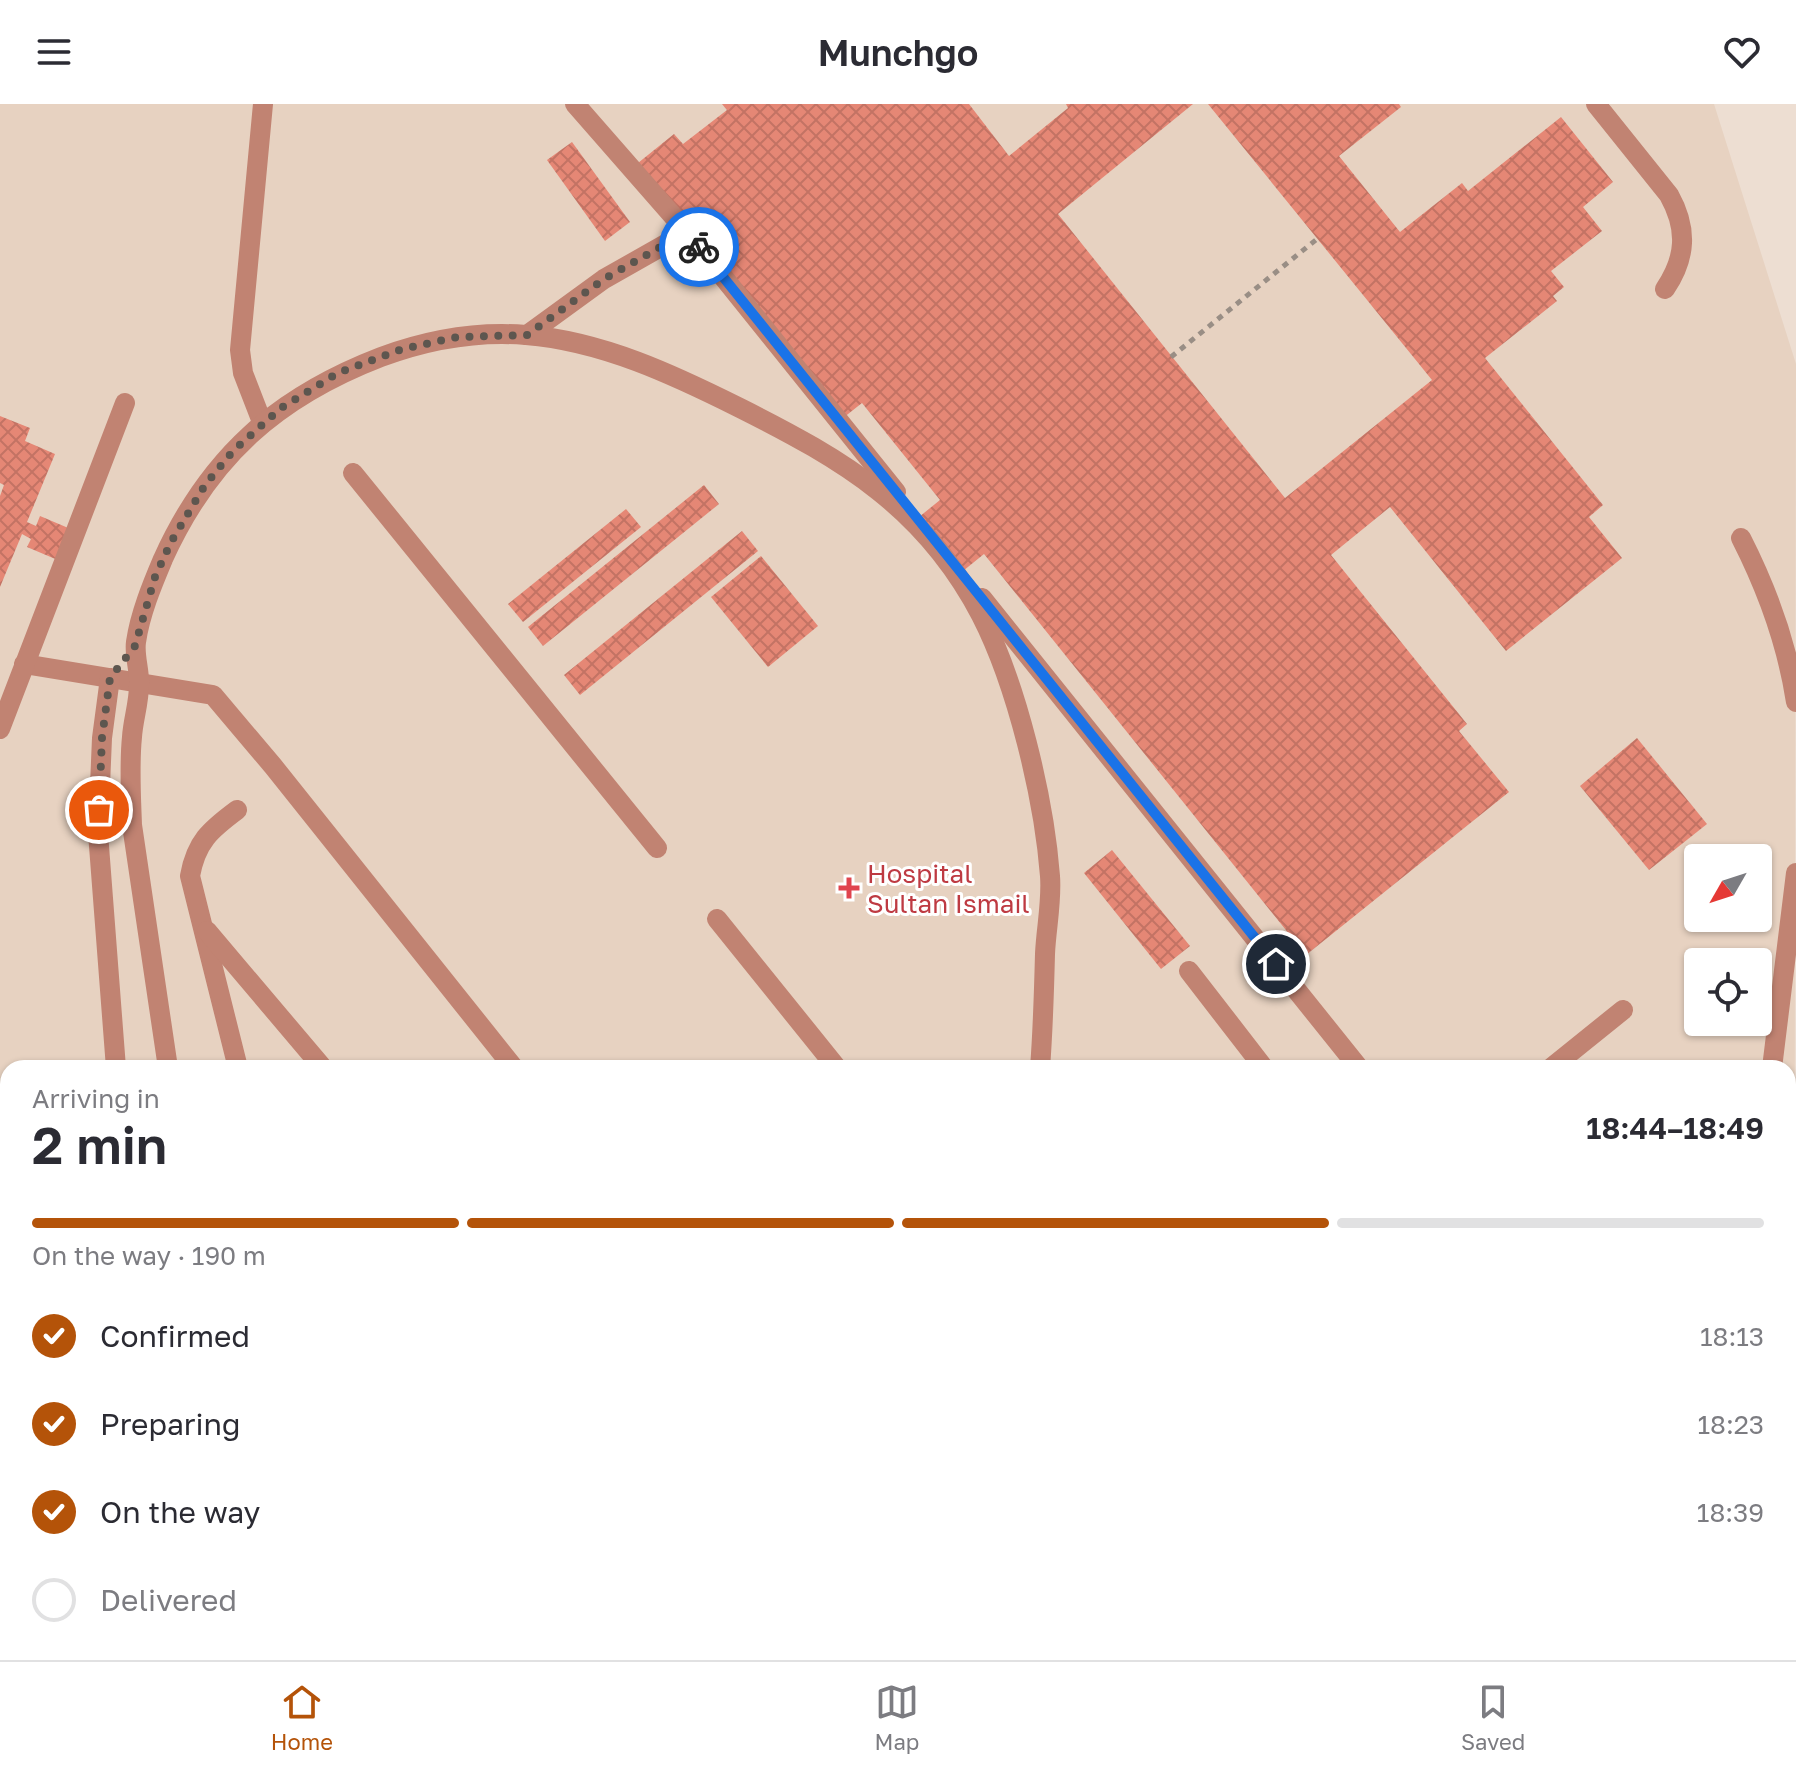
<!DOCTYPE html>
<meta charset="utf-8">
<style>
body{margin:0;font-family:"Golos Text",sans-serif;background:#f7f7f7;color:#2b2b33;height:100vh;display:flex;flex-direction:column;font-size:30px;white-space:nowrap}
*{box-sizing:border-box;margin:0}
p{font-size:26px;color:#7c7c81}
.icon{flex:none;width:44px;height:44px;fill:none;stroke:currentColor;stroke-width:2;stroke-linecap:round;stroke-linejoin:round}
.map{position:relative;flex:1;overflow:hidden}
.side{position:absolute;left:0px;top:956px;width:1796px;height:600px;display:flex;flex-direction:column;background:#fff;border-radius:24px 24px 0 0;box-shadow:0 2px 6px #0004}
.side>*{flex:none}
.needle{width:52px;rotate:231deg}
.tools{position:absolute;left:1684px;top:740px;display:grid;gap:16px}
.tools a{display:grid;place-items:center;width:88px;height:88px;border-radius:8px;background:#fff;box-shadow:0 2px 6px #0004;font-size:40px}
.pin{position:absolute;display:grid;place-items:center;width:68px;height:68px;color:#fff;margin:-34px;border:4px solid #fff;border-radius:50%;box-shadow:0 2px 8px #0007}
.courier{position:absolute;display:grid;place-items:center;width:80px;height:80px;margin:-40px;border:6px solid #1a73e8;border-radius:50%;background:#fff;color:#222;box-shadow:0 2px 10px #0007}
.headline em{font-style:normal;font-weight:600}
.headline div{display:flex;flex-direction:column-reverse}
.headline{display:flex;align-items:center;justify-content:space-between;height:136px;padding:0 32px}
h1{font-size:52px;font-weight:600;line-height:60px}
.bar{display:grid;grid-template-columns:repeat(4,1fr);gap:12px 8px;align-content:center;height:96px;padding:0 32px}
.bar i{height:10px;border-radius:6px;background:#e1e1e2}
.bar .on{background:#b45309}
.bar p{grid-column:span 4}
ol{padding:0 32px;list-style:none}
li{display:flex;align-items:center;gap:24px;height:88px}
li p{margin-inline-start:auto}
li .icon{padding:8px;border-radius:50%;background:#b45309;color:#fff;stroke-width:4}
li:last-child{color:#7c7c81}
li i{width:44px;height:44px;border:4px solid #e1e1e2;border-radius:50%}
header{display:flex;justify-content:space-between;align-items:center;height:104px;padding:0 32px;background:#fff;font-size:36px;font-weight:600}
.tab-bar{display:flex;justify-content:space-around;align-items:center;height:112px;border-top:2px solid #e1e1e2;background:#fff;font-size:22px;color:#7c7c81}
.tab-bar a{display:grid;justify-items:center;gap:4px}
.tab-bar .on{color:#b45309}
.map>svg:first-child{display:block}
.built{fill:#e7d2c1;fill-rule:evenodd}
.building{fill:url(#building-cross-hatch)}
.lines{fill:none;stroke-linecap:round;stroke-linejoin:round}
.path{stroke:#998e85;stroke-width:5;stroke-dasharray:6 6;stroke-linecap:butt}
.minor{stroke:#c18372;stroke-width:20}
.done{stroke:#5d564f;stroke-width:8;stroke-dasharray:0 14.4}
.route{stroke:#1a73e8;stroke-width:10}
.health-dot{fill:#e0444e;stroke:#fff;stroke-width:3}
.labels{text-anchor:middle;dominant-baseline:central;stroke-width:6;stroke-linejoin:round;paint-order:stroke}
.health-label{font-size:26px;fill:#be3a42;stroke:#fff;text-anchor:start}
</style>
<header><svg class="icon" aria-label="menu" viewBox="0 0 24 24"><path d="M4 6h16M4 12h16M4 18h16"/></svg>Munchgo<svg class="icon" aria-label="heart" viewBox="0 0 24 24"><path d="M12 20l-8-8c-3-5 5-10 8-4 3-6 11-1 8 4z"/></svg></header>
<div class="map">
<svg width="1796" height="1556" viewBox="0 0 1796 1556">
<defs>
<pattern id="building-cross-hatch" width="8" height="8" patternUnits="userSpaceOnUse" patternTransform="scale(2)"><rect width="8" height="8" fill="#e58775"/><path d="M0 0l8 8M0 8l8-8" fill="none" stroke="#c37364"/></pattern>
</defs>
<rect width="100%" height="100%" fill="#edded2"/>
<!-- built -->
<path class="built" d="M0 0H1714L1796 260 1794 1435 1788 1441V964H8V1548H1678L1670 1556H0ZM1698 754H1758V814H1698ZM1698 858H1758V918H1698Z"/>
<!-- building -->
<g class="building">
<polygon points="722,0 969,0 1009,52 1068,4 1066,0 1193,0 1058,110 1285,394 1432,276 1208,0 1399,0 1401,3 1339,52 1400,128 1462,79 1468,87 1561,13 1613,78 1583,103 1602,127 1551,167 1564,183 1553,192 1557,197 1485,254 1603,401 1589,413 1622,454 1506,547 1390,403 1331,451 1467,620 1459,627 1509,688 1306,851 984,450 963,467 919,413 940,396 862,299 843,314 638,59 674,30 683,40 727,6"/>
<polygon points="572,38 630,118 605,137 547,56"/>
<polygon points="0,312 30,324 25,337 55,350 27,418 36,422 40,412 73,426 60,457 27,443 31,435 22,430 0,483 0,392 4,381 0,379"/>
<polygon points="704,381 719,400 543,542 528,523"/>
<polygon points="626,405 641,423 523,518 508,500"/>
<polygon points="742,427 758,447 580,591 564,571"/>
<polygon points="761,452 818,522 768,563 711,493"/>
<polygon points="1637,634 1707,720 1649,766 1580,682"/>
<polygon points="1112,746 1190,842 1161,865 1084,769"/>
<polygon points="0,1211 8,1215 8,1272 0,1269"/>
<polygon points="0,1284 8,1287 8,1370 0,1366 0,1306 3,1298 0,1297"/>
</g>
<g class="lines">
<!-- path -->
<polyline class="path" points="1171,253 1317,135"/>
<!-- minor -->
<g class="minor">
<polyline points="575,0 687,128 896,388"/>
<path d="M1596 0 1669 91C1688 125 1686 154 1665 185"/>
<polyline points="527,231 604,175 687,128"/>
<polyline points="262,318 243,269 240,246 263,0"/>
<polyline points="353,369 657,744"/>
<path d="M1741 434C1768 487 1787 539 1796 598"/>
<polyline points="982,494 1359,964"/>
<polyline points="24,560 213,591 273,662 514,964"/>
<polyline points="110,574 102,634 98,729 116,964"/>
<polyline points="0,625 125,299"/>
<path d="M237 706C210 726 196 738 190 772L238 964"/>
<polyline points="717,815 837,964"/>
<polyline points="207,827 323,964"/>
<polyline points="1189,867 1264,964"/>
<path d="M168 964 132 721C131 692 129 662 132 633 133 616 139 599 139 581 140 567 134 552 136 538 140 510 152 481 163 455 209 353 277 293 381 253 427 236 477 227 526 231 602 237 674 271 740 304 844 356 925 404 981 511 1017 581 1044 694 1050 772 1052 798 1046 825 1045 850 1044 889 1043 926 1040 964"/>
<polyline points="1551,964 1623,906"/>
<polyline points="1772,964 1796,769"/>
<polyline points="0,1047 8,1052"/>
<polyline points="1788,1057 1796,1065"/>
<polyline points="0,1135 8,1131"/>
<polyline points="0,1419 8,1423"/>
<polyline points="0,1539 8,1540"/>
<polyline points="47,1548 77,1556"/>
<polyline points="182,1548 184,1556"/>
<polyline points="239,1548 240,1556"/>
<polyline points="886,1548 1061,1556"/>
<polyline points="1161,1556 1169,1548"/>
</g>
</g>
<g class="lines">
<!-- done -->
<polyline class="done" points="99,706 102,634 110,574 135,542 155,473 171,438 205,381 233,347 281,304 338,269 402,245 458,233 527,231 604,175 687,128 699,143"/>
<!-- route -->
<polyline class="route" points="699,143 1276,860"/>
</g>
<!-- markers -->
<path class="health-dot" d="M845 772h8v8h8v8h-8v8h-8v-8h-8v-8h8z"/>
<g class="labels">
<!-- health labels -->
<g class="health-label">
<text x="867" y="769">Hospital<tspan x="867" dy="30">Sultan Ismail</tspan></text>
</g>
</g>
</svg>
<div class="tools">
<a><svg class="needle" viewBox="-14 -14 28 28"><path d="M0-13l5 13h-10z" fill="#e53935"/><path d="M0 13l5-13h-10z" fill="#7c7c81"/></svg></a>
<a><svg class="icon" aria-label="locate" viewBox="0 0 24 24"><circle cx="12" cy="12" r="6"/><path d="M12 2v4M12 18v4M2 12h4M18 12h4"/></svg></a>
</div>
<div class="pin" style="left:99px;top:706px;background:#ea580c"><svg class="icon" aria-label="bag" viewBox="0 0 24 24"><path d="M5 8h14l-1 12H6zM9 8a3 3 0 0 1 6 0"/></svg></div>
<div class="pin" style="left:1276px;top:860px;background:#1f2937"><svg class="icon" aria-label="home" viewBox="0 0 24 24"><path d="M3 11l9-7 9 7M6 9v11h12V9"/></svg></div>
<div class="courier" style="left:699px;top:143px"><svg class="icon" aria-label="bike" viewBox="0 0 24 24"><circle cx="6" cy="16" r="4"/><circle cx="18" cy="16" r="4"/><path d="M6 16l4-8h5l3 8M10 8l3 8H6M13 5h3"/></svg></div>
<section class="side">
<div class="headline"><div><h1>2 min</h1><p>Arriving in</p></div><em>18:44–18:49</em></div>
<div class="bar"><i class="on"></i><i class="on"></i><i class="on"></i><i></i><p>On the way · 190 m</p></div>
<ol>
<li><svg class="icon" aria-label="check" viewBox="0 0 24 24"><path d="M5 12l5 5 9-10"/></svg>Confirmed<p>18:13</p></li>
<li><svg class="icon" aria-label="check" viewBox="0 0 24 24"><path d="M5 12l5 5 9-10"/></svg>Preparing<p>18:23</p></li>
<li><svg class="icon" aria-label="check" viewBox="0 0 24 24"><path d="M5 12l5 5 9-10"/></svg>On the way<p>18:39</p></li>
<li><i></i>Delivered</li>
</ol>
</section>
</div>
<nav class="tab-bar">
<a class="on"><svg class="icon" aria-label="home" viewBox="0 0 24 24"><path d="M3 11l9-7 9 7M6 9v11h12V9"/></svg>Home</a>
<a><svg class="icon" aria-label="map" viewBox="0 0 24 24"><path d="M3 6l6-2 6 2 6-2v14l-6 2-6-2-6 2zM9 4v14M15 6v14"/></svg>Map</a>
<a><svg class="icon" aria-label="saved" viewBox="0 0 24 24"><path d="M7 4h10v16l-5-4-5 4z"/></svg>Saved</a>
</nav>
